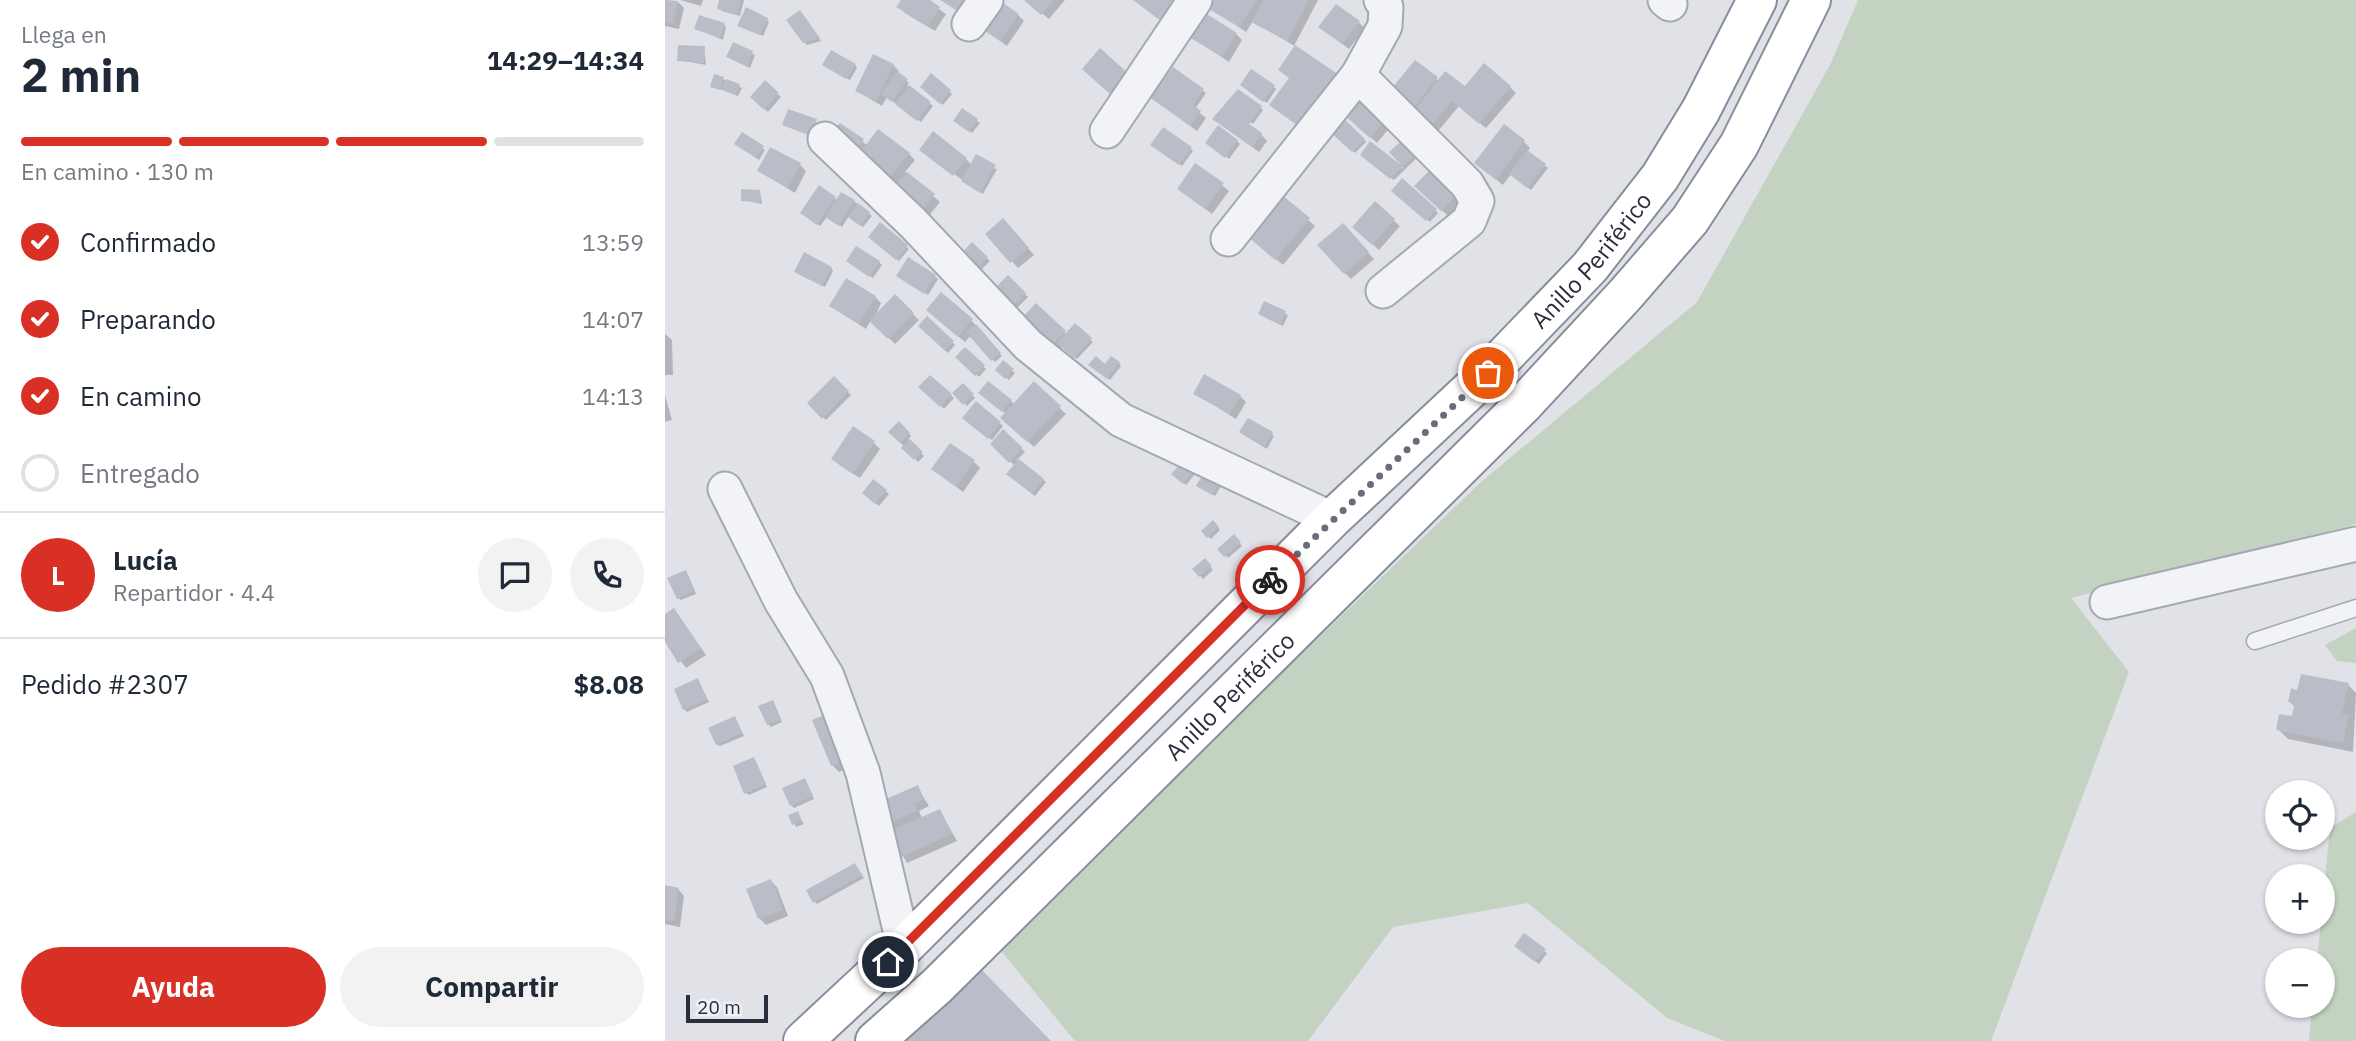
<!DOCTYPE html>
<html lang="es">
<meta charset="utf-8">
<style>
body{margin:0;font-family:"IBM Plex Sans",sans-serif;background:#f2f2f3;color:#1f2937;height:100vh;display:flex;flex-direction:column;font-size:26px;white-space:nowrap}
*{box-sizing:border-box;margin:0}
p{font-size:23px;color:#747a83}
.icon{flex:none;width:38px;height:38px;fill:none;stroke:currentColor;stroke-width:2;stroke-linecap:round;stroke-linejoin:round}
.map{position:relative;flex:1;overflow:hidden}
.details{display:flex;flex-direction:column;background:#fff;width:665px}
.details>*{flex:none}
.tools{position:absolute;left:1600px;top:780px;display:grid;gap:14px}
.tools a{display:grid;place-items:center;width:70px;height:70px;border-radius:50%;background:#fff;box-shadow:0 2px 5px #0004;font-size:35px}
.scale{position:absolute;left:21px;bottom:18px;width:82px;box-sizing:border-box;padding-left:7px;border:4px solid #292e3f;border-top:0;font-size:19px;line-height:24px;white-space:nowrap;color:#292e3f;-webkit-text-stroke:5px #eff1f6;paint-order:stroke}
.pin{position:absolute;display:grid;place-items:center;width:60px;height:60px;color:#fff;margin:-30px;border:4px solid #fff;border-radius:50%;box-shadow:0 2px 7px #0007}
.courier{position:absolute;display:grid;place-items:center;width:70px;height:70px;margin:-35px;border:5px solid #d93025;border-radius:50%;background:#fff;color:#222;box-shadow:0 2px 9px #0007}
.overview em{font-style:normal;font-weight:700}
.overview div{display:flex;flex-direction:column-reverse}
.overview{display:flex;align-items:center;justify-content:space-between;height:119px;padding:0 21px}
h1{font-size:46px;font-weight:700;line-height:52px}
.bar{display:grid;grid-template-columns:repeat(4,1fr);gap:10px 7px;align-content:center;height:84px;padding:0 21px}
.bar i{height:9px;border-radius:5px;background:#e0e1e3}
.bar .selected{background:#d93025}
.bar p{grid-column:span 4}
.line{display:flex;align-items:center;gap:18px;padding:0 21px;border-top:2px solid #e0e1e3}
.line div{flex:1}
.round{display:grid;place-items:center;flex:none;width:74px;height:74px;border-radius:37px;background:#f2f2f3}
ol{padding:0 21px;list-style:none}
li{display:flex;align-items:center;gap:21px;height:77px}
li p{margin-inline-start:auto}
li .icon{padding:7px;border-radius:50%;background:#d93025;color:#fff;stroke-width:4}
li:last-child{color:#747a83}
li i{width:38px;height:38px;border:4px solid #e0e1e3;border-radius:50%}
.action{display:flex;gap:14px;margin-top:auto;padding:14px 21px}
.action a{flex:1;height:80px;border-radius:42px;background:#d93025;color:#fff;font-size:28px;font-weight:700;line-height:80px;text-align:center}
.action a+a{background:#f2f2f3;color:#1f2937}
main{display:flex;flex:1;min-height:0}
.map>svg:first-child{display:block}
.green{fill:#c3d2c1}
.shadow{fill:#0003}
.building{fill:#babdc8}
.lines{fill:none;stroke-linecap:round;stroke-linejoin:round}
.lane-casing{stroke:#a5a8b2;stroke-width:19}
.street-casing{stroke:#a5a8b2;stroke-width:37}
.highway-casing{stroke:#888d9e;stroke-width:42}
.lane{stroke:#f2f3f7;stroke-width:16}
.street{stroke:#f2f3f7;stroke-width:33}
.highway{stroke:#fff;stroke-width:38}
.done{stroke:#696d7a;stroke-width:7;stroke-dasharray:0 12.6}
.route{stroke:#d93025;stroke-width:9}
.labels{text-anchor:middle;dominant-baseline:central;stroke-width:6;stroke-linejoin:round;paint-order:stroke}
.street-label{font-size:24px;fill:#292e3f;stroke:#eff1f6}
</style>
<main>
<section class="details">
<div class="overview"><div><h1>2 min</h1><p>Llega en</p></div><em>14:29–14:34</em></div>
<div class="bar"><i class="selected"></i><i class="selected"></i><i class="selected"></i><i></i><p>En camino · 130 m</p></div>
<ol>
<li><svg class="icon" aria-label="check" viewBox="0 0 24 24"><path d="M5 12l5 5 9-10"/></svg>Confirmado<p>13:59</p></li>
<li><svg class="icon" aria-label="check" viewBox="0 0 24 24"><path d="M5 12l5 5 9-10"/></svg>Preparando<p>14:07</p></li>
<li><svg class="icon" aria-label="check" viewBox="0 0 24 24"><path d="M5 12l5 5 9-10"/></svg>En camino<p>14:13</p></li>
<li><i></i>Entregado</li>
</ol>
<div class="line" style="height:126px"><b class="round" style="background:#d93025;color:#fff">L</b><div><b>Lucía</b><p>Repartidor · 4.4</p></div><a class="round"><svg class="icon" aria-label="chat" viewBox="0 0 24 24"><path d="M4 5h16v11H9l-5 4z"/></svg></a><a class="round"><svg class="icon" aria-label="phone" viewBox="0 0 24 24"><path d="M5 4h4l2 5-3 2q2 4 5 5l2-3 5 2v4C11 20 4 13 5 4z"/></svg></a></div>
<div class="line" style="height:91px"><div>Pedido #2307</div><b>$8.08</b></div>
<div class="action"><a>Ayuda</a><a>Compartir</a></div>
</section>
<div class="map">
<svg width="1691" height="1041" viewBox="0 0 1691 1041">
<rect width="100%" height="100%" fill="#e0e2e8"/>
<!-- green -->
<g class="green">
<polygon points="1193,0 1691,0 1691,524 1406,598 1464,672 1326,1041 1060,1041 1002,1018 863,903 728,927 643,1041 410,1041 332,946 816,482 1032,302 1165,65"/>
<polygon points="1691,628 1691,663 1672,661 1660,645"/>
<polygon points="1691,812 1691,1041 1644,1041 1647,1006 1657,1006 1657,961 1652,961 1665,828"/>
</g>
<!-- shadow -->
<g class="shadow">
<polygon points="0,0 13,2 19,8 14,29 0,26"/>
<polygon points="15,0 38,0 36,6"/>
<polygon points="56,0 79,0 75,16 57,11 54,8"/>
<polygon points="238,0 261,0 281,14 270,31 240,13 234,7"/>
<polygon points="360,0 400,0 384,19"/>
<polygon points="551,0 653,0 629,46 673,76 625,79 631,47 588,21 581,32 546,8"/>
<polygon points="138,15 156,41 142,45 139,42"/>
<polygon points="353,15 359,21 342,46 314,25"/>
<polygon points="101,19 104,22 98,36 74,26"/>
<polygon points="693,22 700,28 684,49 656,27"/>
<polygon points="59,25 61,27 58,40 31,28"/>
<polygon points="571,34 577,40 564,62 527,37"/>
<polygon points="68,45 90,55 85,68 66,59"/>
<polygon points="39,48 41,65 14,60"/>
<polygon points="750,62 774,81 800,89 845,87 851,93 821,128 794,106 774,130 725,94"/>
<polygon points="190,65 192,68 185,80 162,67"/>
<polygon points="228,65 234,71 233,74 244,83 242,86 268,106 256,122 222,97 217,106 192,91"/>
<polygon points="508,69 541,93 530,109 541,118 532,131 482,94 524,104"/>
<polygon points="266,76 287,94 278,105 257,87"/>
<polygon points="58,79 77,88 73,96 47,86"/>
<polygon points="100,83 116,97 103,112 87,97"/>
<polygon points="609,87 611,89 602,103 580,88"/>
<polygon points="595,107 598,110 588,124 565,108"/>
<polygon points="298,110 315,123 307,133 293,123"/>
<polygon points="680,114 727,125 712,143"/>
<polygon points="676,117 701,142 690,153 665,129"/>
<polygon points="549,119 596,134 602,141 594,152"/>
<polygon points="176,125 203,146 244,154 250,160 240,172 275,202 258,223 192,157"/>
<polygon points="839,126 859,142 865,148 862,152 883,168 866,190 846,174 838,185 811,163"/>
<polygon points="572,141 575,144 564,159 545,145"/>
<polygon points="705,144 739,169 727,152 757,153 729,180 699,158"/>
<polygon points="74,146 97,148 100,150 94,160"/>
<polygon points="490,147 525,148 528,151 517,166"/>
<polygon points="263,156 301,159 307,165 332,169 318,194"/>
<polygon points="135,165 141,171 130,193 94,171"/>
<polygon points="531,165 564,191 547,214 514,189"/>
<polygon points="767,170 799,200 783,216 752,186"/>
<polygon points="737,181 773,213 765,222 728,191"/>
<polygon points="155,188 172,200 189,201 204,213 207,216 198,227 184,216 177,227 162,217 155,226 140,215"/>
<polygon points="95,192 97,204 78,200"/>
<polygon points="611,192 650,226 618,265 590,242"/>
<polygon points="728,220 735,226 714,250 695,233"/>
<polygon points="215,224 244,249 234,261 208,240"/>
<polygon points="344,227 369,255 353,268 323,234"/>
<polygon points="684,232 709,259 686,279 680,273"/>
<polygon points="307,244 325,261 315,271 297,255"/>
<polygon points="244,260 273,279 263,295 236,278"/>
<polygon points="214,262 217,265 208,278 186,263"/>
<polygon points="166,268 168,271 160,287 134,274"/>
<polygon points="343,278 363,297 349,311"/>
<polygon points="210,297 216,303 210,317 230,297 254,320 230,344 206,320 201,329 166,306"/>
<polygon points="600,303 623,315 618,326 595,314"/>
<polygon points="371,305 402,335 411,325 428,342 412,359 398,346 393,352 358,319"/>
<polygon points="269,316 306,320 337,356 330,362 306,335 300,342"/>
<polygon points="263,319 290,345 283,353 256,326"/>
<polygon points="0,334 7,340 8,375 0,375"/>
<polygon points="300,349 321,369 314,377 292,357"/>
<polygon points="338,363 350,373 344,380 332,370"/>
<polygon points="454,363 456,366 445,380 428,367"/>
<polygon points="265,377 289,398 279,409 256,387"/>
<polygon points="169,379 186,395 161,420 144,403"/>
<polygon points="369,384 401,414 369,447 344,424 341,414 318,396 346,401 350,405"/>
<polygon points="298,385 310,398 302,406 290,393"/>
<polygon points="530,393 575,396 581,402 571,419"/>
<polygon points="0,395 7,420 0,422"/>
<polygon points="311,404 338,426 327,440 302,421"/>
<polygon points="234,424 246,436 243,440 259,456 253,462 226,432"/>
<polygon points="338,432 360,452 352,460 381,482 370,496 346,477 350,466 327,444"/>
<polygon points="607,434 609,436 602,449 579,435"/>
<polygon points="209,443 215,449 195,478 174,465"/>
<polygon points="309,462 315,468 298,492 268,469"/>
<polygon points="518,463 530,474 521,485 509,474"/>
<polygon points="209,481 224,494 214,506 199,493"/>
<polygon points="558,483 550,496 533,486"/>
<polygon points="548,522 555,530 546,539 538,531"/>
<polygon points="569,537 577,546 563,558 555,549"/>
<polygon points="540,560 548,570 538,579 529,569"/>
<polygon points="23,575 31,594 16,600 13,598"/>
<polygon points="9,610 41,655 21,668 0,639 0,616"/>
<polygon points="33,680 44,702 22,712 19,709"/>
<polygon points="1683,685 1691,693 1688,752 1623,739 1613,729 1628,718 1630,707 1625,702 1633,692"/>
<polygon points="110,705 117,722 106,727 103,724"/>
<polygon points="168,713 193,764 174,772 167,765"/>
<polygon points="72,721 79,736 55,746 52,744"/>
<polygon points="91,762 102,787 84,795 81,793"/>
<polygon points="140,780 149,799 129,808 126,805"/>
<polygon points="252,787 264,806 254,811 257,818 275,811 292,841 242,863 220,824"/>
<polygon points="132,813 139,824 131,827 125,816"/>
<polygon points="190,865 199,878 152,904 149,901"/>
<polygon points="106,881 112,887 123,916 101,925 94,918"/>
<polygon points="0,887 13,889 19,896 15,927 0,924"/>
<polygon points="854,948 879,951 882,953 874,964"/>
</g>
<!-- building -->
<g class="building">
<polygon points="0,0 13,1 8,24 0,22"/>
<polygon points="54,0 76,0 72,14 52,9"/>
<polygon points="236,0 265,0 275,7 263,26 231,7"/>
<polygon points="275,0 301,0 294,12"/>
<polygon points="334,0 354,14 335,41 311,25"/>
<polygon points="359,0 389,0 376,15"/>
<polygon points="468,0 517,0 500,24"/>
<polygon points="549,0 592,0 574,27 544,9"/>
<polygon points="598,0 644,0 622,41 586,22"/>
<polygon points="671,4 695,21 677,44 653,27"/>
<polygon points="81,7 103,18 95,35 72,26"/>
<polygon points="135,10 155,38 138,43 121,20"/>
<polygon points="540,13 572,33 557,57 524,37"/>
<polygon points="34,15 60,23 55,38 29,29"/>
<polygon points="68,42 88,51 82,66 61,57"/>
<polygon points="13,45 40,46 39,63 12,61"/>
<polygon points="630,45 674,75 636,128 604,105 624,78 613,70"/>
<polygon points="435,48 465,75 446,95 417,69"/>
<polygon points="166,50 191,64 181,79 157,65"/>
<polygon points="208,54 229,64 211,101 190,91"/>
<polygon points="750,60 773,77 745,112 722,94"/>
<polygon points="819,63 846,86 814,124 787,101 767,125 749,111 780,71 800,86"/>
<polygon points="508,67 539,89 528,105 536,111 525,126 480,94 491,79 496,83"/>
<polygon points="586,69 610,85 598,102 575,85"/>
<polygon points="232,71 243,79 227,102 216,94"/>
<polygon points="266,73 286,90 275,104 255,87"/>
<polygon points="49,74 59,77 55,90 45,87"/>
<polygon points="61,79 75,84 71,95 57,89"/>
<polygon points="100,80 114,93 99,110 85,97"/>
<polygon points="244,85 266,102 252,121 230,104"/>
<polygon points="573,89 597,106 584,124 597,133 587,147 547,119"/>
<polygon points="695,94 722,118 705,138 678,114"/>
<polygon points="297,108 313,119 304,132 288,121"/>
<polygon points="123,109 152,119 146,136 117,125"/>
<polygon points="675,115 700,139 687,152 662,129"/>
<polygon points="175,123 199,139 187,158 162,141"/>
<polygon points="839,124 860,140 831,180 809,163"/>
<polygon points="553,125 573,140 560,158 540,143"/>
<polygon points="498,127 527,147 514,165 485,145"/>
<polygon points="213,129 245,153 220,183 191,158"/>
<polygon points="268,131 302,158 288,176 254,150"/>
<polygon points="77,132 99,146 91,158 69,144"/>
<polygon points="743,135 756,149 725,179 695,155 705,141 736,165 724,152"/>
<polygon points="105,147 136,163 123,188 92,171"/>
<polygon points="862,150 881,164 862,188 844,174"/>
<polygon points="311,154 331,165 315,193 296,181"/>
<polygon points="530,163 559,183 540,209 512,189"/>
<polygon points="767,168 794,193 776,211 749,186"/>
<polygon points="242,172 270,194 251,218 222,195"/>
<polygon points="737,178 772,209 761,221 726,191"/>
<polygon points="154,185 171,197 152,225 135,213"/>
<polygon points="76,189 95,190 95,202 76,201"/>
<polygon points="611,190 645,218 610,260 582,236"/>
<polygon points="176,192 190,200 174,226 160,217"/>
<polygon points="710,201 730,219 707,245 687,227"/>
<polygon points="193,203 205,212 195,226 183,217"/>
<polygon points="338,218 364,248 345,263 320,234"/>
<polygon points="215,222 243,245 231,260 203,237"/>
<polygon points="678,223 704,252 679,274 652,245"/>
<polygon points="307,242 323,257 311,270 295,255"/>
<polygon points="191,246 215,261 204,277 181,261"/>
<polygon points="139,252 167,267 157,286 129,272"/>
<polygon points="243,257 271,275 259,294 231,276"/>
<polygon points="343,275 361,293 345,310 326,292"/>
<polygon points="181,278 211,296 194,324 164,306"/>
<polygon points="276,292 308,319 293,337 261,310"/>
<polygon points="230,294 249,313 223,339 204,321"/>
<polygon points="599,301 621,311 615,325 593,314"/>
<polygon points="371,303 401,331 385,347 356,319"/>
<polygon points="262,316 289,341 280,351 253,326"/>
<polygon points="410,323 427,338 409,358 392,343"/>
<polygon points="311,324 336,353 326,361 301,332"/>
<polygon points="300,347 320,365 310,376 290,357"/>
<polygon points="431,356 440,364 446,356 455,362 442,379 423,365"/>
<polygon points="338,360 349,369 340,379 330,370"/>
<polygon points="539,374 576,395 565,414 528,394"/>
<polygon points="265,375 287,394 275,407 253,387"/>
<polygon points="169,376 184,391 157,419 142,403"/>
<polygon points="323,381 347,400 337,412 313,393"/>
<polygon points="369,381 396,406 362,442 335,418"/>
<polygon points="298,383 309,394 298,405 287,393"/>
<polygon points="311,401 336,422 323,439 297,418"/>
<polygon points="583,418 608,432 599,447 574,432"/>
<polygon points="234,421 245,433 235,443 223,432"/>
<polygon points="188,426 210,441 188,474 166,459"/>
<polygon points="338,429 358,448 344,463 325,444"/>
<polygon points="245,439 258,452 249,460 236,448"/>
<polygon points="285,443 310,460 291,487 266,469"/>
<polygon points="354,459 379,479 367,494 341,474"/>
<polygon points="518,461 529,470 518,484 506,474"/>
<polygon points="540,470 556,479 547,495 531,486"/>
<polygon points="208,479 222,490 210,504 197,493"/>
<polygon points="548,520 554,527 542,538 536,531"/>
<polygon points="569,534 576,542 559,557 552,549"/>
<polygon points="540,558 547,566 534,577 527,569"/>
<polygon points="21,570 30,591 12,599 2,578"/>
<polygon points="9,608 36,648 13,663 0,642 0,614"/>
<polygon points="1636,674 1684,683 1677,714 1684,715 1678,743 1611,730 1614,714 1627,716 1630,703 1623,702 1626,688 1632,690"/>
<polygon points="33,678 42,700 18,710 9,689"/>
<polygon points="108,700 116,720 102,725 93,706"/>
<polygon points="169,711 188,757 166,766 147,720"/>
<polygon points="70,716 77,733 51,745 43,728"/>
<polygon points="89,757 101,784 79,794 68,766"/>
<polygon points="140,778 148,796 125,806 117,788"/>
<polygon points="253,785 259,799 249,804 252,811 219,825 210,804"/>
<polygon points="275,809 287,834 234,858 223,832"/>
<polygon points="133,811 137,821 127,825 123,815"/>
<polygon points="190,863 197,875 148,903 141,890"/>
<polygon points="106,879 118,910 93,919 81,889"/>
<polygon points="0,885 14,888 9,921 0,920"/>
<polygon points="859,933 881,949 870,962 849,946"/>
<polygon points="311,964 386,1041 232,1041"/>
</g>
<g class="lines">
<defs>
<polyline id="lane" points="1590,641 1691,608"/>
<g id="street">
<polyline points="1000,0 1005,4"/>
<polyline points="304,24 321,0"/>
<polyline points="693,75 802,184 812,201 804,221 718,291"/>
<polyline points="442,131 530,0"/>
<polyline points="160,139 248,223 363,345 456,420 667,519"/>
<polyline points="563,239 693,75 720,26 721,7 716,0"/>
<polyline points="60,489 116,601 162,676 198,773 239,947"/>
<polyline points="1442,602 1691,544"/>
</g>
<g id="highway">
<path id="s1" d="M138 1041 239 947 667 519 823 373 925 267 995 177 1036 110 1092 0"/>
<path id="s2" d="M210 1041 272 986 858 405 960 295 1025 220 1074 145 1146 0"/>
</g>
</defs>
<!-- lane casing -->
<use href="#lane" class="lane-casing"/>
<!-- street casing -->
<use href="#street" class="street-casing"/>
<!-- highway casing -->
<use href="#highway" class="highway-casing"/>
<!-- lane -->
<use href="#lane" class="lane"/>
<!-- street -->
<use href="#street" class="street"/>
<!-- highway -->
<use href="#highway" class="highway"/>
</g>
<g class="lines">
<!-- done -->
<polyline class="done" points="605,580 823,373"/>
<!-- route -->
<polyline class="route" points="223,962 605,580"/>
</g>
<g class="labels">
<!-- street labels -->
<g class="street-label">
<text stroke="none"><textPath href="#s1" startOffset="1110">Anillo Periférico</textPath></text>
<text stroke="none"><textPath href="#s2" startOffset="495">Anillo Periférico</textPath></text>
</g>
</g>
</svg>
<div class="tools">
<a><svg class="icon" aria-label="locate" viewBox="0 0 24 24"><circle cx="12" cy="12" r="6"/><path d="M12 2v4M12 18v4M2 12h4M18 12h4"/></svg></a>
<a>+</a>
<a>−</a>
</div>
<div class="scale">20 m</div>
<div class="pin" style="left:823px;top:373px;background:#ea580c"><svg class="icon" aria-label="bag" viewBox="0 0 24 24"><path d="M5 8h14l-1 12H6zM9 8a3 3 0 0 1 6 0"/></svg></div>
<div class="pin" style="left:223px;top:962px;background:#1f2937"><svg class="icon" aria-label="home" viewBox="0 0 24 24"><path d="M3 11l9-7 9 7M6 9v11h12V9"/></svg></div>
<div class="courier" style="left:605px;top:580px"><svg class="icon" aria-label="bike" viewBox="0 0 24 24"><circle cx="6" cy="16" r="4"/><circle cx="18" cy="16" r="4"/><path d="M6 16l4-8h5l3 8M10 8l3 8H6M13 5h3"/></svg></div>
</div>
</main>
